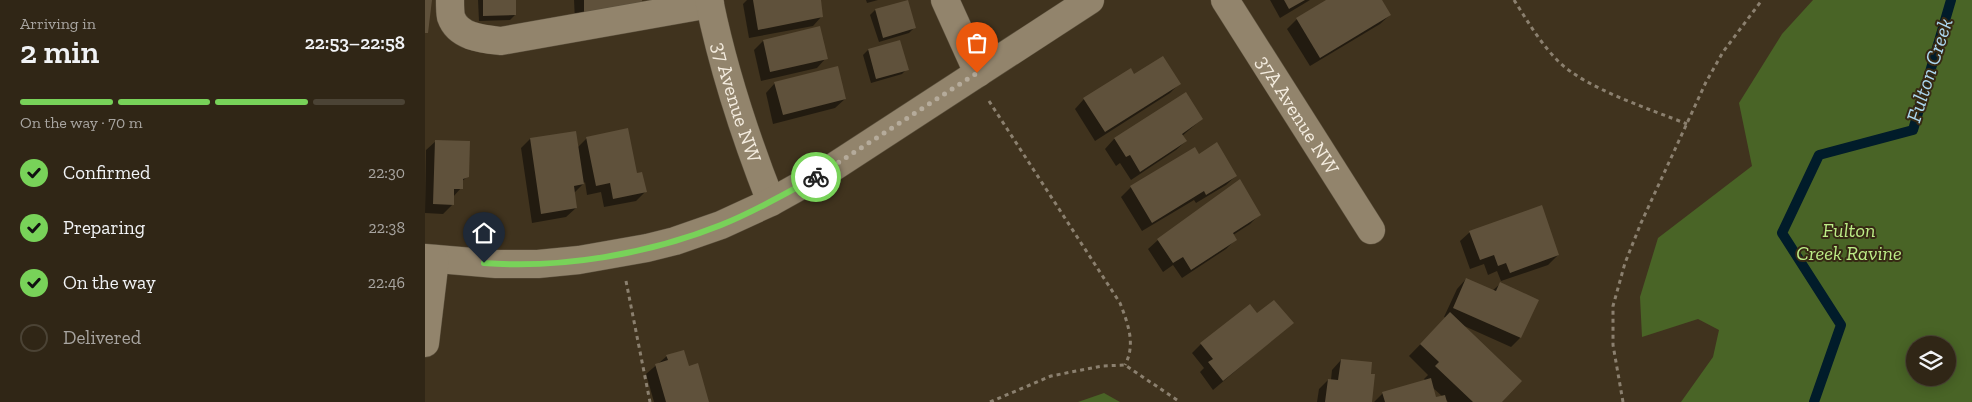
<!DOCTYPE html>
<meta charset="utf-8">
<style>
body{margin:0;font-family:"Zilla Slab",serif;background:#382e1f;color:#f1f3f6;height:100vh;display:flex;flex-direction:column;font-size:19px;white-space:nowrap}
*{box-sizing:border-box;margin:0}
p{font-size:16px;color:#a8a5a1}
.icon{flex:none;width:28px;height:28px;fill:none;stroke:currentColor;stroke-width:2;stroke-linecap:round;stroke-linejoin:round}
.map{position:relative;flex:1;overflow:hidden}
.side{display:flex;flex-direction:column;background:#302616;width:425px}
.side>*{flex:none}
.buttons{position:absolute;left:1481px;top:336px;display:grid;gap:10px}
.buttons a{display:grid;place-items:center;width:50px;height:50px;border-radius:50%;background:#302616;box-shadow:0 2px 12px #0003,0 0 0 1px #4b4335;font-size:25px}
.pin{position:absolute;display:grid;place-items:center;width:42px;height:42px;color:#fff;margin:-51px -21px;border-radius:50% 50% 50% 0;rotate:-45deg;box-shadow:0 0 5px #0007}
.pin .icon{rotate:45deg}
.courier{position:absolute;display:grid;place-items:center;width:50px;height:50px;margin:-25px;border:4px solid #78d259;border-radius:50%;background:#fff;color:#222;box-shadow:0 1px 6px #0007}
.overview em{font-style:normal;font-weight:600}
.overview div{display:flex;flex-direction:column-reverse}
.overview{display:flex;align-items:center;justify-content:space-between;height:85px;padding:0 20px}
h1{font-size:32px;font-weight:600;line-height:38px}
.bar{display:grid;grid-template-columns:repeat(4,1fr);gap:8px 5px;align-content:center;height:60px;padding:0 20px}
.bar i{height:6px;border-radius:4px;background:#4b4335}
.bar .current{background:#78d259}
.bar p{grid-column:span 4}
ol{padding:0 20px;list-style:none}
li{display:flex;align-items:center;gap:15px;height:55px}
li p{margin-inline-start:auto}
li .icon{padding:5px;border-radius:50%;background:#78d259;color:#111;stroke-width:4}
li:last-child{color:#a8a5a1}
li i{width:28px;height:28px;border:2px solid #4b4335;border-radius:50%}
main{display:flex;flex:1;min-height:0}
.map>svg:first-child{display:block}
.green{fill:#496426;fill-rule:evenodd}
.shadow{fill:#0007;fill-rule:evenodd}
.lines{fill:none;stroke-linecap:round;stroke-linejoin:round}
.stream{stroke:#011c2a;stroke-width:10}
.building{fill:#5f513b}
.minor-casing{stroke:#5c513e;stroke-width:29}
.path{stroke:#8b806f;stroke-width:3;stroke-dasharray:4 4;stroke-linecap:butt}
.minor{stroke:#92846c;stroke-width:28}
.done{stroke:#b5ab9b;stroke-width:5;stroke-dasharray:0 9}
.route{stroke:#78d259;stroke-width:6}
.labels{text-anchor:middle;dominant-baseline:central;stroke-width:4;stroke-linejoin:round;paint-order:stroke}
.street-label{font-size:20px;fill:#f4ecdf;stroke:#362914}
.park-label{font-size:20px;font-style:italic;fill:#bded87;stroke:#362914}
.water-label{font-size:21px;font-style:italic;fill:#add7f0;stroke:#362914}
</style>
<main>
<section class="side">
<div class="overview"><div><h1>2 min</h1><p>Arriving in</p></div><em>22:53–22:58</em></div>
<div class="bar"><i class="current"></i><i class="current"></i><i class="current"></i><i></i><p>On the way · 70 m</p></div>
<ol>
<li><svg class="icon" aria-label="check" viewBox="0 0 24 24"><path d="M5 12l5 5 9-10"/></svg>Confirmed<p>22:30</p></li>
<li><svg class="icon" aria-label="check" viewBox="0 0 24 24"><path d="M5 12l5 5 9-10"/></svg>Preparing<p>22:38</p></li>
<li><svg class="icon" aria-label="check" viewBox="0 0 24 24"><path d="M5 12l5 5 9-10"/></svg>On the way<p>22:46</p></li>
<li><i></i>Delivered</li>
</ol>
</section>
<div class="map">
<svg width="1547" height="402" viewBox="0 0 1547 402">
<rect width="100%" height="100%" fill="#40331e"/>
<!-- green -->
<g class="green">
<path d="M1388 0H1547V402H1256L1288 357 1294 330 1273 319 1217 337 1215 297 1233 238 1327 166 1314 103 1357 34ZM1490 345H1522V378H1490Z"/>
<polygon points="679,393 695,402 653,402"/>
</g>
<!-- shadow -->
<g class="shadow">
<polygon points="53,0 90,0 90,15 85,20 54,21"/>
<polygon points="149,0 216,0 150,21"/>
<polygon points="322,0 395,0 397,16 388,26 324,38 318,4"/>
<polygon points="441,0 453,0 442,3"/>
<polygon points="845,0 885,0 855,18"/>
<polygon points="904,0 956,0 965,15 955,24 885,66 862,29 872,19"/>
<polygon points="450,10 489,28 484,33 454,42 445,15"/>
<polygon points="338,41 401,58 392,68 336,81 329,50"/>
<polygon points="474,41 482,69 477,74 446,83 438,55 443,50"/>
<polygon points="709,76 754,84 745,93 670,141 650,109 659,99"/>
<polygon points="350,83 420,99 410,108 348,124 341,93"/>
<polygon points="760,94 777,119 757,136 761,141 751,150 706,180 695,163 691,166 680,149 689,139"/>
<polygon points="162,138 211,175 220,192 211,201 179,207 176,192 162,195 160,182 149,193 151,208 141,217 107,223 96,148 105,139 152,148"/>
<polygon points="11,141 42,177 36,182 36,188 28,197 28,204 18,214 0,213 1,150"/>
<polygon points="769,149 773,155 811,176 801,185 771,203 769,200 717,231 696,197 706,187"/>
<polygon points="835,214 825,224 808,235 810,240 801,249 757,278 748,265 738,272 723,249 733,240"/>
<polygon points="1045,232 1133,255 1123,265 1076,281 1072,271 1063,275 1059,264 1045,269 1035,241"/>
<path d="M1041 279 1067 291 1075 284 1112 300 1095 338 1086 347 1037 325 1076 402H1023L1019 398 1020 402H949L958 393 1001 381 999 379 1003 375 984 356 1021 318 1019 317 1032 289ZM1007 387 1018 397 1010 399Z"/>
<polygon points="832,314 867,323 788,390 775,372 779,368 767,353 776,344"/>
<polygon points="242,356 263,367 283,402 229,402 221,374"/>
<polygon points="916,360 946,402 892,402 894,389 903,380 906,380 907,370"/>
</g>
<g class="lines">
<!-- stream -->
<polyline class="stream" points="1389,402 1416,325 1357,233 1394,155 1488,130 1526,0"/>
</g>
<!-- building -->
<g class="building">
<polygon points="0,0 7,0 3,33 0,33"/>
<polygon points="58,0 91,0 91,15 58,16"/>
<polygon points="159,0 217,0 218,9 159,13"/>
<polygon points="328,0 396,0 398,17 333,30"/>
<polygon points="483,0 491,28 458,38 450,9"/>
<polygon points="859,0 880,0 864,9"/>
<polygon points="901,0 957,0 966,15 895,58 871,18"/>
<polygon points="395,26 403,59 345,72 338,40"/>
<polygon points="475,40 484,70 451,79 443,49"/>
<polygon points="738,56 756,84 680,132 658,98 706,68 709,74"/>
<polygon points="413,66 421,99 358,115 349,82"/>
<polygon points="761,92 778,119 757,134 762,141 715,172 705,155 701,157 689,138"/>
<polygon points="203,128 212,173 217,172 222,192 188,199 185,183 171,186 161,137"/>
<polygon points="151,131 159,184 149,186 152,208 116,214 105,138"/>
<polygon points="10,140 45,141 44,177 38,179 38,189 29,189 29,205 8,204"/>
<polygon points="792,142 812,176 781,195 779,191 727,223 705,186 770,147 774,154"/>
<polygon points="815,179 836,215 808,233 812,240 766,270 758,257 748,263 732,239"/>
<polygon points="1117,205 1134,255 1085,273 1081,263 1073,266 1069,255 1055,260 1044,231"/>
<polygon points="1041,278 1071,291 1075,282 1114,300 1096,338 1028,308"/>
<polygon points="849,300 869,323 798,381 783,362 788,359 775,343 825,304 832,313"/>
<polygon points="1025,312 1097,381 1077,402 1048,402 1010,366 1014,362 995,344"/>
<polygon points="259,350 264,366 273,363 284,402 241,402 230,364 243,360 241,355"/>
<polygon points="916,359 947,362 946,374 950,374 947,402 900,402 903,379 913,380"/>
<polygon points="1006,378 1011,397 1020,395 1022,402 960,402 957,392"/>
</g>
<g class="lines">
<defs>
<g id="minor">
<path d="M25 0C25 5 25 12 26 17 33 37 57 39 76 41L285 4"/>
<path id="s1" d="M284 0C298 69 320 136 346 202"/>
<polyline points="520,0 553,73"/>
<path id="s2" d="M800 0 946 230"/>
<polyline points="0,258 71,264 113,264 154,260 222,248 250,241 296,225 346,202 407,168 665,0"/>
<polyline points="0,343 10,259"/>
</g>
</defs>
<!-- minor casing -->
<use href="#minor" class="minor-casing"/>
<!-- path -->
<g class="path">
<path d="M1089 0C1103 22 1116 44 1134 62 1162 89 1225 109 1262 124"/>
<path d="M564 101 695 303C703 324 711 344 700 365"/>
<polyline points="201,281 225,402"/>
<polyline points="565,402 626,376 677,366 700,365 755,402"/>
<polyline points="1198,402 1188,345 1188,306 1200,263 1216,223 1281,82 1298,52 1337,0"/>
</g>
<!-- minor -->
<use href="#minor" class="minor"/>
</g>
<g class="lines">
<!-- done -->
<polyline class="done" points="391,177 552,73"/>
<!-- route -->
<path class="route" d="M59 263C136 269 224 254 296 225 329 212 360 194 391 177"/>
</g>
<g class="labels">
<!-- street labels -->
<g class="street-label">
<text stroke="none"><textPath href="#s1" startOffset="106">37 Avenue NW</textPath></text>
<text stroke="none"><textPath href="#s2" startOffset="136">37A Avenue NW</textPath></text>
</g>
<!-- park labels -->
<g class="park-label">
<text x="1424" y="230">Fulton<tspan x="1424" dy="23">Creek Ravine</tspan></text>
</g>
<!-- water labels -->
<g class="water-label">
<text transform="translate(1504 70) rotate(-72)">Fulton Creek</text>
</g>
</g>
</svg>
<div class="buttons">
<a><svg class="icon" aria-label="layers" viewBox="0 0 24 24"><path d="M12 4l9 5-9 5-9-5zM3 14l9 5 9-5"/></svg></a>
</div>
<div class="pin" style="left:552px;top:73px;background:#ea580c"><svg class="icon" aria-label="bag" viewBox="0 0 24 24"><path d="M5 8h14l-1 12H6zM9 8a3 3 0 0 1 6 0"/></svg></div>
<div class="pin" style="left:59px;top:263px;background:#1f2937"><svg class="icon" aria-label="home" viewBox="0 0 24 24"><path d="M3 11l9-7 9 7M6 9v11h12V9"/></svg></div>
<div class="courier" style="left:391px;top:177px"><svg class="icon" aria-label="bike" viewBox="0 0 24 24"><circle cx="6" cy="16" r="4"/><circle cx="18" cy="16" r="4"/><path d="M6 16l4-8h5l3 8M10 8l3 8H6M13 5h3"/></svg></div>
</div>
</main>
